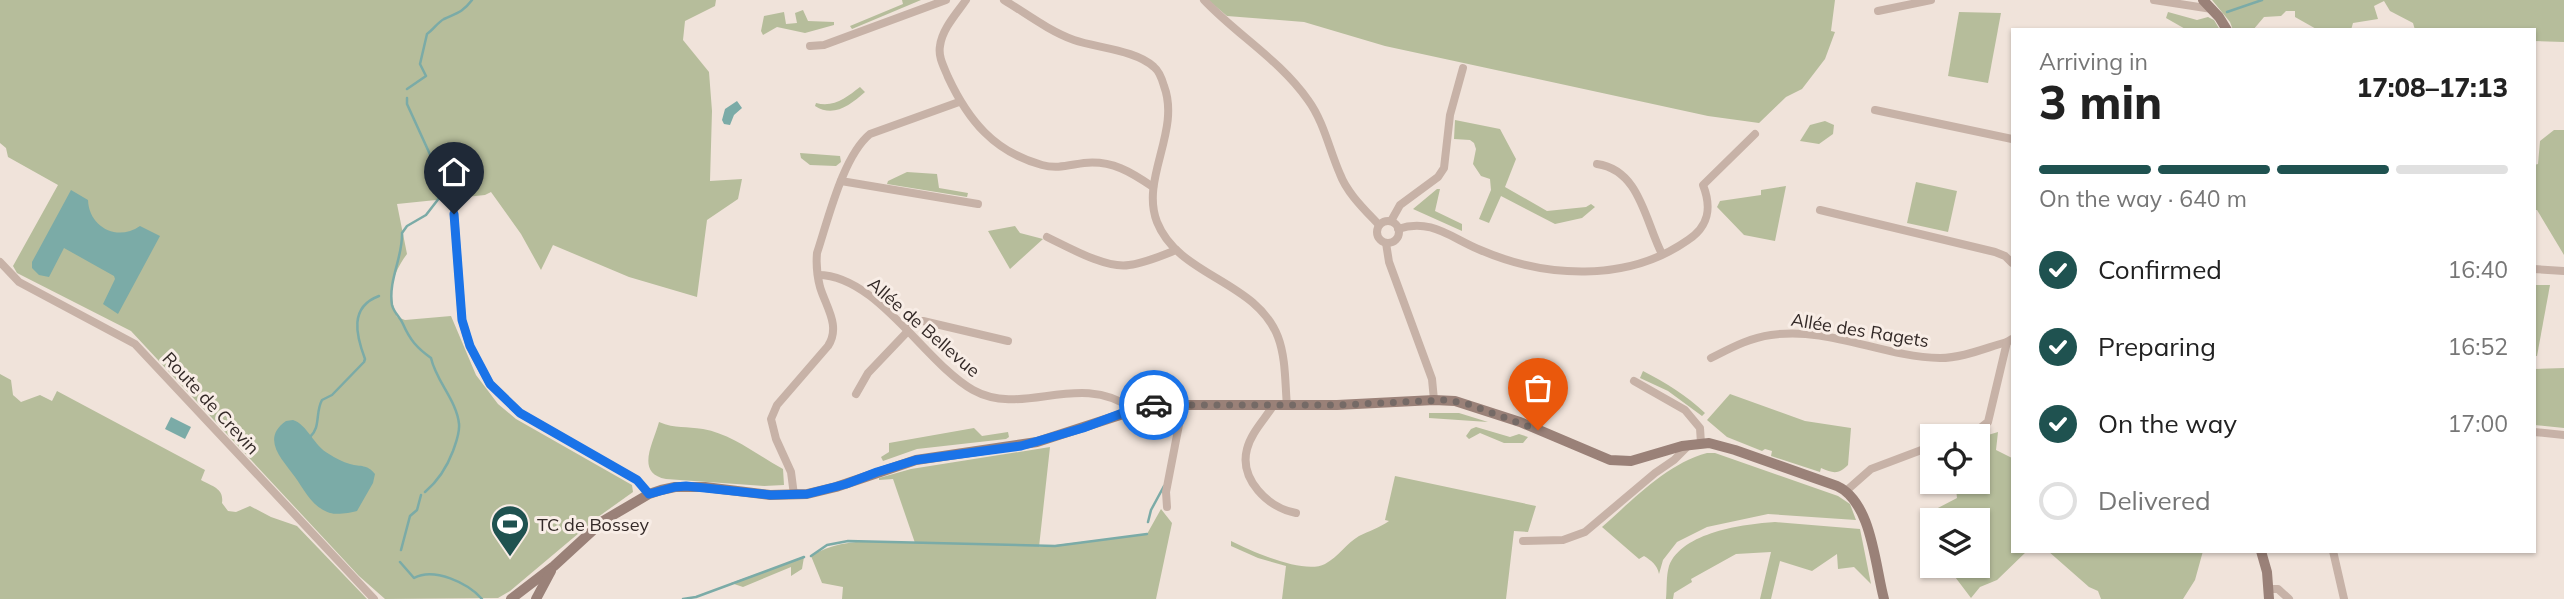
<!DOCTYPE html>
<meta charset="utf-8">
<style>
body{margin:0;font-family:Mulish,sans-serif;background:#f2f2f2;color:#222;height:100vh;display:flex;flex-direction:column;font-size:26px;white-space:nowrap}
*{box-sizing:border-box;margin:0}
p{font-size:23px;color:#767676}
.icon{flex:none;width:38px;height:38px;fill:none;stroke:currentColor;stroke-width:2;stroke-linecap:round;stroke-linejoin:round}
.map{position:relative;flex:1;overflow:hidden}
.drawer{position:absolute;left:2011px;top:28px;width:525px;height:525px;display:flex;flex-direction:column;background:#fff;border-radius:0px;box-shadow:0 2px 5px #0004}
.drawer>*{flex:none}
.buttons{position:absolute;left:1920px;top:424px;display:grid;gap:14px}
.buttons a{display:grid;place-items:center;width:70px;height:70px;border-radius:0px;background:#fff;box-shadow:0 2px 5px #0004;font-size:35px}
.pin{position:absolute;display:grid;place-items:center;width:60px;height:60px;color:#fff;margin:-72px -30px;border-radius:50% 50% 50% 0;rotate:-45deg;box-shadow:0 0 7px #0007}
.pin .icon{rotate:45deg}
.courier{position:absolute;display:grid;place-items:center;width:70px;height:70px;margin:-35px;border:5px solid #1a73e8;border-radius:50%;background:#fff;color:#222;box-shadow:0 2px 9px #0007}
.overview em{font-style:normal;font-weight:800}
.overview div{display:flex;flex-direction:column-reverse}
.overview{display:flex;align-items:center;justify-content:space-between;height:119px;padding:0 28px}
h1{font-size:46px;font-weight:800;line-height:52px}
.bar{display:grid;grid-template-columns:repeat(4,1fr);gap:10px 7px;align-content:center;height:84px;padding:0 28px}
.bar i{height:9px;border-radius:5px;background:#e0e0e0}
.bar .current{background:#1f5250}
.bar p{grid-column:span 4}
ol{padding:0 28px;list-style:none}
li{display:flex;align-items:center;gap:21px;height:77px}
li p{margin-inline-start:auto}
li .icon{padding:7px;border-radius:50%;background:#1f5250;color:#fff;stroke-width:4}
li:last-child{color:#767676}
li i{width:38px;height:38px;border:4px solid #e0e0e0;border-radius:50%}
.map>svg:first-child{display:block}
.green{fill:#b6bd9b}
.water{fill:#7baba7}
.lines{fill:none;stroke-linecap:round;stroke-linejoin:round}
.stream{stroke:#7baba7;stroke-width:2.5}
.street{stroke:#c7b2a7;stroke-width:8}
.secondary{stroke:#9a8178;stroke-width:10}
.done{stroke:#756a66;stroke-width:7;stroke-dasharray:0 12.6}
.route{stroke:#1a73e8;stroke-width:9}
.labels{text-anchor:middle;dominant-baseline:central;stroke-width:6;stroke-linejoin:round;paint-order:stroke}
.street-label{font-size:18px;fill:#332927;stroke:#f8ede6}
.poi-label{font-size:18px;fill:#332927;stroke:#f8ede6;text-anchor:start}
</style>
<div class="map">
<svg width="2564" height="599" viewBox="0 0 2564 599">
<rect width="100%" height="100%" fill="#f0e3da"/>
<!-- green -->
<g class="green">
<path d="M0 0H716L715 6 685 21 683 40 709 72 712 111 710 181 742 179 738 199 707 220 697 297 629 277 553 245 541 270 521 234 491 192 485 195 397 204 407 254C392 274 387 293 397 317L405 320 451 316 476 375 498 404 516 419 632 485 633 492 598 517 510 591 498 598 385 599 359 576 305 518 131 331 17 273 13 266 58 185 8 157 6 148 0 143Z"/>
<polygon points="902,0 921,0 852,29 850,26 903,4"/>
<polygon points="1208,0 1835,0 1831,31 1835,32 1825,59 1802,89 1786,97 1759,123 1708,116 1385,46 1304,22 1227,16"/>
<polygon points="2212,0 2564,0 2564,42 2534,41 2534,30 2415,30 2413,23 2390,11 2384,1 2374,6 2378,19 2353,23 2351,30 2318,30 2295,17 2295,11 2286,11 2281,16 2264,17 2253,30 2233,30 2230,22"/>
<polygon points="803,10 808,21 834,22 834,25 805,33 777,27 763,35 761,31 764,16 784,12 786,24 797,23 795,13"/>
<polygon points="1959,12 2001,13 1988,83 1948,76"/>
<polygon points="2168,12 2197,20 2208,17 2214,20 2220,30 2187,30 2166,18"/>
<path d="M860 87 865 92C850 105 834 118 815 106L816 103C834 108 847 97 860 87Z"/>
<polygon points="1455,120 1500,129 1516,159 1505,187 1547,211 1586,207 1591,204 1595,207 1582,218 1555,224 1501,196 1489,223 1479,219 1491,190 1490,179 1481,176 1473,164 1476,149 1474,143 1470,140 1454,139"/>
<polygon points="1825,121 1834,125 1833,134 1819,144 1800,141 1810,125"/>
<polygon points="2554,130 2564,130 2564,255 2537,210 2534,210 2534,165 2538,164 2540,141"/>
<polygon points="800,153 840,156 841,162 836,166 810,165 801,158"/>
<polygon points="907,172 937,174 939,188 968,193 967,197 887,184 888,181"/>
<polygon points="1916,182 1957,191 1948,232 1907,223"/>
<polygon points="1786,186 1775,241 1744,235 1717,207 1720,201 1761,195 1761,190"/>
<polygon points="1437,189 1440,189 1435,211 1462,224 1462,231 1413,209"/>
<polygon points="1015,226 1020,233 1043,239 1010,269 988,231"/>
<polygon points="2534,285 2550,285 2537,356 2534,356"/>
<polygon points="2564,368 2564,428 2534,425 2534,369"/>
<path d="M1643 371C1666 383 1686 395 1705 413L1702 416 1668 391 1640 378Z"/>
<path d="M0 374 11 380 13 395 21 402 40 395 52 401 57 391 205 470 201 480C214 487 224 489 222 503L228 511 236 512 250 506 271 517 297 526 367 599H0Z"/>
<path d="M1730 394 1805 421 1851 428 1848 465C1838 475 1833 473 1821 468L1820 472 1771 456 1772 451 1765 449 1762 451 1727 437 1707 420Z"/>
<polygon points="1429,413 1459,413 1488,422 1429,418"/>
<path d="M659 422C676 429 686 426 703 429 732 434 757 455 783 469L784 485 764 486 666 479C635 473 653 444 659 422Z"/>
<polygon points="1476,427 1510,437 1519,434 1528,437 1523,443 1504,443 1480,433 1469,439 1466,436 1471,429"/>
<polygon points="974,428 982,436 1008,432 1009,437 1006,439 917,449 883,461 881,457 889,452 889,443"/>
<polygon points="1998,432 1996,450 2012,458 2012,551 2027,551 1997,580 1980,587 1971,598 1946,565 1978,565 1978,520 1944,520 1936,509 1957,498 1955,481 1978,481 1978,438"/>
<path d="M1050 447 1039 547 1147 534 1161 509 1172 523 1156 599H842L843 587 822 583 811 556C843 536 879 542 915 543L893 479 879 480V478L911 469Z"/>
<path d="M1707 453H1715L1838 496 1850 504 1856 520 1768 514 1707 527 1677 542 1663 560 1659 574C1657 565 1652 561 1644 556L1639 559 1602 527C1633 500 1666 464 1707 453Z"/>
<path d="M1395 476 1536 506 1528 532 1514 531 1506 599H1282L1286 566 1258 558 1231 546V541C1251 551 1304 575 1325 564 1338 557 1347 543 1359 536 1369 531 1379 528 1389 521L1385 520Z"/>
<path d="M1775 522 1860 529 1871 584 1854 567 1838 569 1837 554 1812 571 1780 561 1771 599H1760L1771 552 1736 554 1691 579 1692 582 1674 593 1673 599H1666C1667 589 1666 576 1669 566 1682 532 1744 524 1775 522Z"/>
<polygon points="2048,551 2203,551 2195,580 2183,599 2101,599 2098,591 2089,587"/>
<polygon points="804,557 802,569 791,576 791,567 743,587 731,583"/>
</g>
<!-- water -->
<g class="water">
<polygon points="737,101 742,108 734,115 730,125 724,124 722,120 725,109"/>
<path d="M71 190 88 200C89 227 117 242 140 226L160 236 118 314 103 304 115 279 114 276 64 248 49 277 39 275 32 268V262Z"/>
<polygon points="171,417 191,427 185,439 165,429"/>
<path d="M293 420C307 424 314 446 329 454 335 458 343 462 350 464 361 467 367 464 375 474L373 483 357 511C350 513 337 515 330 513 312 507 305 491 295 477 283 460 260 439 286 421Z"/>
</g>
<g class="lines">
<!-- stream -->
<g class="stream">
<polyline points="2227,12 2262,0"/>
<path d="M407 89 426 76 420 64 427 34C433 30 438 22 444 19 457 13 463 12 472 0"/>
<path d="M407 98V104L433 161 443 193 426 215 407 226 402 233C403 257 388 280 392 305 394 313 400 317 403 324 410 340 417 348 431 358 436 381 457 401 459 424 460 433 456 442 453 451 447 467 438 481 425 492"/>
<polyline points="1174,430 1176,413"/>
<path d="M310 437C321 427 315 413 322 400L332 395 364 362 365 359C356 335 349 307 379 296"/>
<polyline points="1148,522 1151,510 1164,486"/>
<polyline points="401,550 410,516 417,510 421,495"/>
<polyline points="811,556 827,545 848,541 1055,546 1147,534"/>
<path d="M400 562 414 578C434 567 468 583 482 599"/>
<polyline points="683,599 696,597 804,557"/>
</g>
<!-- street -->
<g class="street">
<path d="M966 0C957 13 942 29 940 46 938 57 944 67 948 77 968 120 994 152 1042 165 1057 169 1069 165 1084 163 1112 160 1131 172 1153 187"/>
<path d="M1004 0C1027 14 1049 31 1074 40 1097 48 1136 50 1154 67 1159 71 1162 79 1164 86 1181 131 1140 179 1157 222 1179 277 1256 280 1278 337 1286 358 1285 384 1287 406"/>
<path d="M1204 0C1237 35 1280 60 1308 100 1324 122 1329 149 1340 174 1347 193 1365 210 1379 225"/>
<polyline points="2154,0 2212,9"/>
<polyline points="1878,11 1931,0"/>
<polyline points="810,46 824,45 946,0"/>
<polyline points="1875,110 2012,139"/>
<path d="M1597 164C1640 170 1645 221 1662 254"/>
<polyline points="841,181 978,204"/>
<polyline points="1820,210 1995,252 2005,256 2012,263"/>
<polyline points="454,213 462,320 470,347 490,384 520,413 637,480 649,494"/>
<circle cx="1388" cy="232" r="11"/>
<polyline points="1391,221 1400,205 1438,177 1444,168 1450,115 1463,68"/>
<path d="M1398 229C1430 218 1450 237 1478 249 1544 278 1627 283 1688 240 1709 226 1712 208 1703 185L1755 134"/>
<path d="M1047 237C1068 247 1106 269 1129 265 1145 263 1161 256 1176 250"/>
<polyline points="1386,243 1389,262 1432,379 1434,400"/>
<polyline points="0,262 19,282 135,344 374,599"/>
<polyline points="2534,269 2564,271"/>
<path d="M818 275C877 275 925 363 973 390 1023 418 1078 370 1133 409"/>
<polyline points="904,326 910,321 923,321 1008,341"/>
<path d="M1711 358C1731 348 1749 338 1771 335 1828 326 1883 357 1940 358 1963 358 1985 348 2007 342"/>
<polyline points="1634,381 1685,410 1700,428 1701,443"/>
<polyline points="856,394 868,373 908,331"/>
<path d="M1273 406C1264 420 1251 433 1247 449 1239 479 1268 508 1296 513"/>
<polyline points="2534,432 2564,435"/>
<polyline points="1961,436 1979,429 1988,422 2007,342 2012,339"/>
<polyline points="1846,491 1871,469 1932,446"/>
<path d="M794 495 791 472 776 439 771 419 777 405 828 346C841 326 826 307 820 287 817 276 816 265 817 253 828 220 843 156 870 134L959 102"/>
<polyline points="1167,507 1166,492 1183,404"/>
<polyline points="1523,541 1563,540 1585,532 1655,473 1674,460 1689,445"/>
<polyline points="2333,551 2344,599"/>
<polyline points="2269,589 2278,589 2289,599"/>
</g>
<!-- secondary -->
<g class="secondary">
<polyline points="2203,0 2219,17 2227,30"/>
<polyline points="2261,551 2267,572 2269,599"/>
<path d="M511 599 554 566 603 521 649 494 661 490 675 487H705L770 495 807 494 836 487 916 460 1037 442 1151 405H1337L1434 400 1455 401 1520 422 1610 460 1631 461 1682 446 1709 443 1735 450 1837 486C1872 502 1875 566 1884 599"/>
<polyline points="536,599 551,571"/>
</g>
</g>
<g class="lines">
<!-- done -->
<polyline class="done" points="1154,405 1337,405 1446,400 1468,404 1538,430"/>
<!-- route -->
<polyline class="route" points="454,214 462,320 470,346 490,384 520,413 637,480 649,494 675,487 686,486 771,495 807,494 846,484 877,472 916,460 1021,446 1083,428 1133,409 1154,405"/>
</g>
<!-- icons -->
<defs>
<symbol id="stadium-pin" viewBox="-11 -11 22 30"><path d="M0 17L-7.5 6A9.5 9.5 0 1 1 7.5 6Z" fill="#1f5250" stroke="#f8ede6"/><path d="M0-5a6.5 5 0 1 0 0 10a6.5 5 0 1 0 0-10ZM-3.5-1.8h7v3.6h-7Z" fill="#fff"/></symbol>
</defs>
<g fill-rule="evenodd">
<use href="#stadium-pin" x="488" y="502" width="44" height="60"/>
</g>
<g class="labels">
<!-- street labels -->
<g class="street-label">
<text transform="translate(924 327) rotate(41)">Allée de Bellevue</text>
<text transform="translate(1860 330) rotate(9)">Allée des Ragets</text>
<text transform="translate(211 403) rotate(47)">Route de Crevin</text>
</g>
<!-- poi labels -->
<g class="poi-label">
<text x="537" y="524">TC de Bossey</text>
</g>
</g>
</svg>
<div class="buttons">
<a><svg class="icon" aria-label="locate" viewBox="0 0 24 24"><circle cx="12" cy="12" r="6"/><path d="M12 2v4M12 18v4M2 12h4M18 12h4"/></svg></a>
<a><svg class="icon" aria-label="layers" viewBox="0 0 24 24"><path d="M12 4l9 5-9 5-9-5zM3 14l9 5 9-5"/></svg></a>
</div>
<div class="pin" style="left:1538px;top:430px;background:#ea580c"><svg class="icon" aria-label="bag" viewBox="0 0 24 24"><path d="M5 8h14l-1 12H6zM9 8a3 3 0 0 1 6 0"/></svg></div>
<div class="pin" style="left:454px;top:214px;background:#1f2937"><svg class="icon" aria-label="home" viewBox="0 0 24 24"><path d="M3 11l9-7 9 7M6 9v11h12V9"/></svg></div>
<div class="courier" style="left:1154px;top:405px"><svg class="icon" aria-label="car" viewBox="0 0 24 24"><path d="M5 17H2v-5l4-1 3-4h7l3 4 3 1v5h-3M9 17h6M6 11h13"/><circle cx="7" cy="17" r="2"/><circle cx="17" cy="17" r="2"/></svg></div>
<section class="drawer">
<div class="overview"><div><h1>3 min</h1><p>Arriving in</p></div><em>17:08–17:13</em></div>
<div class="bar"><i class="current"></i><i class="current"></i><i class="current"></i><i></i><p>On the way · 640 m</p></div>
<ol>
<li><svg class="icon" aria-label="check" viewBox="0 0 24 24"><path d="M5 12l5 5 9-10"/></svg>Confirmed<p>16:40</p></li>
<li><svg class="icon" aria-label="check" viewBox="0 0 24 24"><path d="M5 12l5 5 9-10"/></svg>Preparing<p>16:52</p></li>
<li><svg class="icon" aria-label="check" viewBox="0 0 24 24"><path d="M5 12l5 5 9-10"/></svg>On the way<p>17:00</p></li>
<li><i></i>Delivered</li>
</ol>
</section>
</div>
